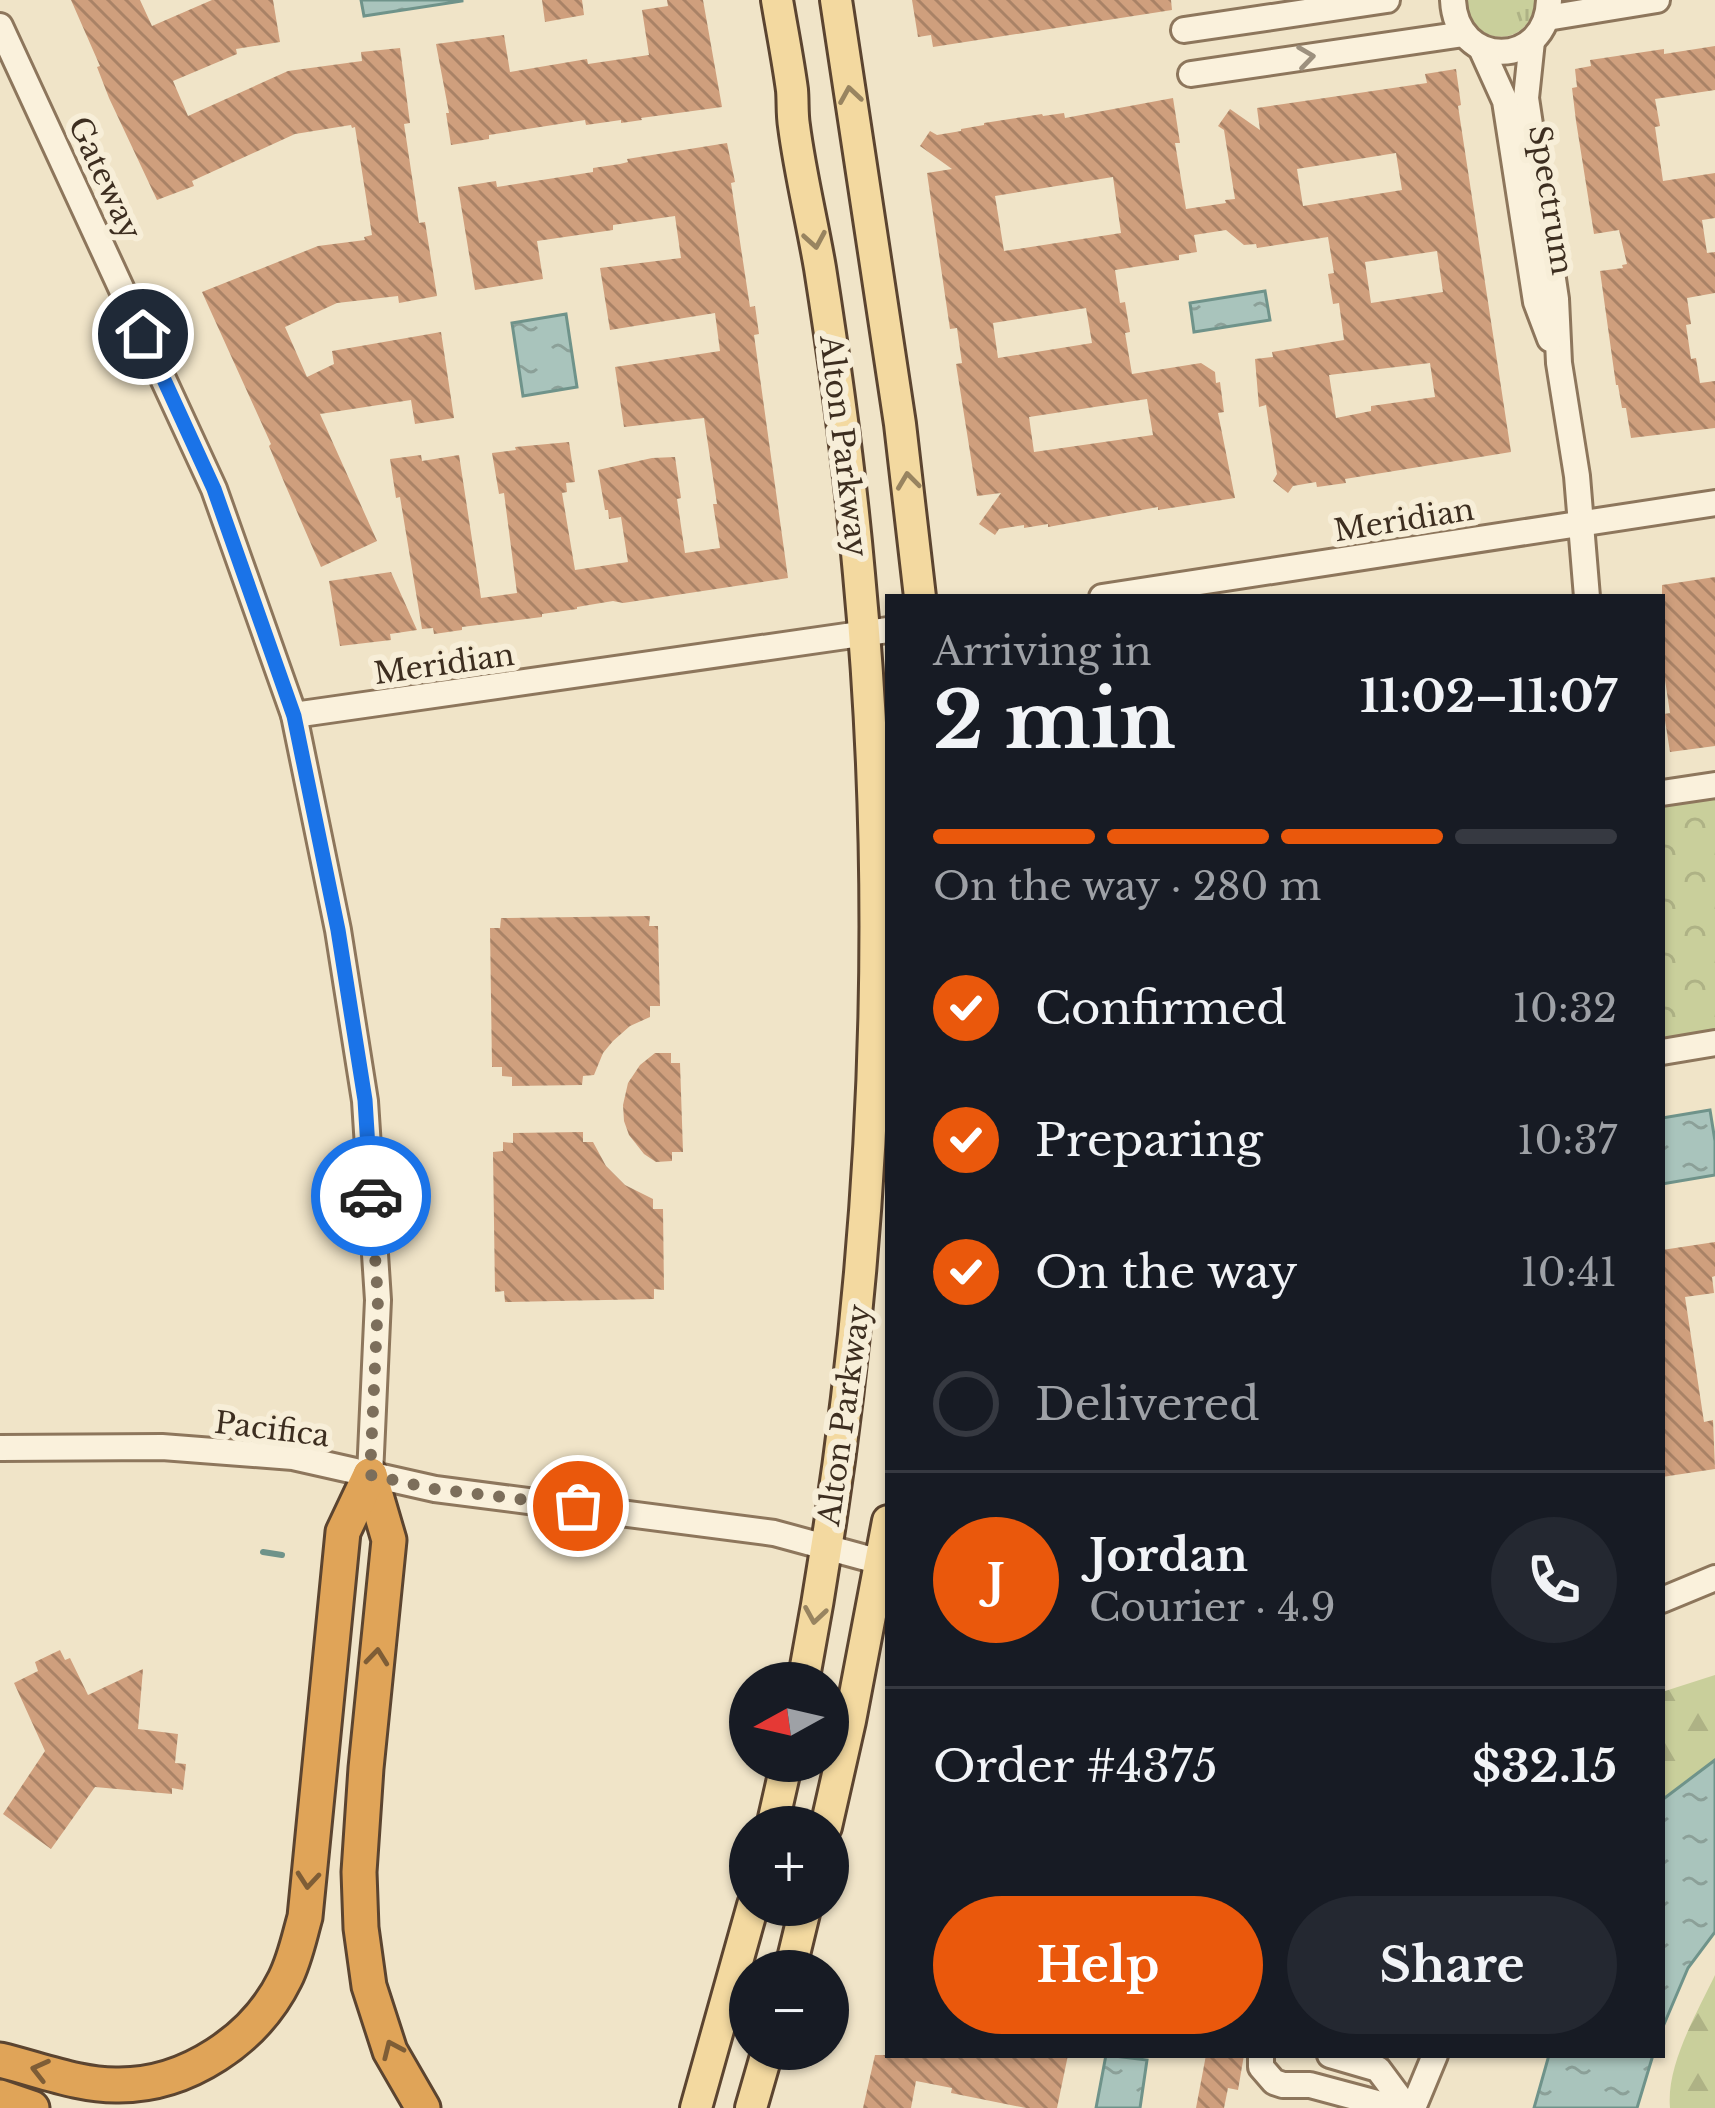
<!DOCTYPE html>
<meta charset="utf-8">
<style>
body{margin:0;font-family:"Libre Baskerville",serif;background:#242831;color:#f1f3f6;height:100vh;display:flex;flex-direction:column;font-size:45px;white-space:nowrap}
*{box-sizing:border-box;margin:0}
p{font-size:39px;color:#9ea1a6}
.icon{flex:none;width:66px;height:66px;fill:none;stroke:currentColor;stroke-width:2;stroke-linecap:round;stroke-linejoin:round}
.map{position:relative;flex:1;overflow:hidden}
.sheet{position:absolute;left:885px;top:594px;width:780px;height:1464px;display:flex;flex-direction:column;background:#171b24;border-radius:0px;box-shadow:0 3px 9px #0004}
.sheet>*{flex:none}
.needle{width:78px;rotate:262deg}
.controls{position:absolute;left:729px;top:1662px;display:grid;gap:24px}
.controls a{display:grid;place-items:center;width:120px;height:120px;border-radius:50%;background:#171b24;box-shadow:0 3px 9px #0004;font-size:60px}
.pin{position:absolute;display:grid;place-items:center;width:102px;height:102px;color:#fff;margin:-51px;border:6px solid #fff;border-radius:50%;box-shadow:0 3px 12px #0007}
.courier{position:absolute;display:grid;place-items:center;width:120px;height:120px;margin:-60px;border:9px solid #1a73e8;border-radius:50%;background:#fff;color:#222;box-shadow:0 3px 15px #0007}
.summary em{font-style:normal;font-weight:800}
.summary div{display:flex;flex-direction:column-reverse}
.summary{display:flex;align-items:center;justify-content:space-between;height:204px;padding:0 48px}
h1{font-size:78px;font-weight:800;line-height:90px}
.bar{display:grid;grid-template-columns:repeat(4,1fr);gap:18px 12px;align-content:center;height:144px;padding:0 48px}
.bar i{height:15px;border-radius:9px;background:#363941}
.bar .on{background:#ea580c}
.bar p{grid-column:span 4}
.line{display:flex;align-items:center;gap:30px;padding:0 48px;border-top:3px solid #363941}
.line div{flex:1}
.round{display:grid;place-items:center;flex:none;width:126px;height:126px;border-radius:63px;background:#242831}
ol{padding:0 48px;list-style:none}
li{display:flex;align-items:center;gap:36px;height:132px}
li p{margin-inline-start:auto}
li .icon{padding:12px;border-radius:50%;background:#ea580c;color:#fff;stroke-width:4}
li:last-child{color:#9ea1a6}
li i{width:66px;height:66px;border:6px solid #363941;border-radius:50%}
.action{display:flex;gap:24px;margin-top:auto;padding:24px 48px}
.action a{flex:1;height:138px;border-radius:72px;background:#ea580c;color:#fff;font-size:48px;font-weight:800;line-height:138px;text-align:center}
.action a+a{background:#242831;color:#f1f3f6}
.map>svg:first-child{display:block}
.grass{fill:url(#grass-tufts)}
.forest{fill:url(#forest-firs)}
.park{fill:url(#park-crowns)}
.water{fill:url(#water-ripples);stroke:#6f938a;stroke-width:3}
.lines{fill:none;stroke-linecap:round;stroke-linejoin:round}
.stream{stroke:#6f938a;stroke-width:6}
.building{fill:url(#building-back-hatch);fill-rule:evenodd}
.minor-casing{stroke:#8d765c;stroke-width:30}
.major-casing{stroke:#5b4430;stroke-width:36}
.highway-casing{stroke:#5b4430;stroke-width:39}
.minor{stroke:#faf1dc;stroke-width:24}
.major{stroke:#f3d9a0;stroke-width:30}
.highway{stroke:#e0a458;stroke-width:33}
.oneway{stroke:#9c907e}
.oneway2{stroke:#988460}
.oneway3{stroke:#7e5d36}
.done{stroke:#7c6e5b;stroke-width:12;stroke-dasharray:0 21.6}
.route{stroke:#1a73e8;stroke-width:15}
.labels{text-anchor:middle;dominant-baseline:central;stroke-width:12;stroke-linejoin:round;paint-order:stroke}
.street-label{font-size:30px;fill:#3d2e20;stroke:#f7eed8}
</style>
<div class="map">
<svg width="1715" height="2108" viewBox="0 0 1715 2108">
<defs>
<pattern id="grass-tufts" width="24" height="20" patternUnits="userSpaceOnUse" patternTransform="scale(3)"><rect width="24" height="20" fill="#c9cf9b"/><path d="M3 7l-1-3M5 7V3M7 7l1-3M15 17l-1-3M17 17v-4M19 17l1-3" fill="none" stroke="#aeb285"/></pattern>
<pattern id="forest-firs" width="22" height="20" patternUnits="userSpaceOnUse" patternTransform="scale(3)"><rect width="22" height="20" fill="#c9cf9b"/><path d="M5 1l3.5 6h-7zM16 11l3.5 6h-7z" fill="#aeb285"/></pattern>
<pattern id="park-crowns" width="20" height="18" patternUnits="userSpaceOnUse" patternTransform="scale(3)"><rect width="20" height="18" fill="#c9cf9b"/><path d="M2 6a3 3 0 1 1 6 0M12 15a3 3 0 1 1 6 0" fill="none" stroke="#aeb285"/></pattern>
<pattern id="water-ripples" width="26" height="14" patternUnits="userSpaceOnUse" patternTransform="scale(3)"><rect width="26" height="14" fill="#a9c4bc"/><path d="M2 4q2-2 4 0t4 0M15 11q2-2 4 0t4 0" fill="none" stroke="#8ba098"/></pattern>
<pattern id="building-back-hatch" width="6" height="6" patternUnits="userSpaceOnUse" patternTransform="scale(3)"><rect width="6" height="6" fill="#cf9f7d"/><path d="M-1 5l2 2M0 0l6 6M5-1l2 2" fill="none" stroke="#a98266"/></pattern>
</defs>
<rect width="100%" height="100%" fill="#f0e4c8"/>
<!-- grass -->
<path class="grass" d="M1466 0H1535C1532 49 1470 49 1466 0Z"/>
<!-- forest -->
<g class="forest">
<polygon points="1715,1675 1715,1760 1662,1800 1662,1692"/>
<path d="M1715 1975V2108H1670C1666 2065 1697 2013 1715 1975Z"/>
</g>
<!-- park -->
<polygon class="park" points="1715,785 1715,1043 1662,1052 1662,793"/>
<!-- water -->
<g class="water">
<polygon points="361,0 462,0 462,1 364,16"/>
<polygon points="1265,291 1270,320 1194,332 1190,303"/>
<polygon points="566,314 577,387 523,396 512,323"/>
<polygon points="1710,1110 1715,1141 1715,1175 1662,1184 1662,1118"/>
<polygon points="1715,1760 1715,1932 1688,1968 1662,2029 1662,1800"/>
<polygon points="1106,2055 1147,2060 1140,2108 1096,2108"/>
<polygon points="1549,2055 1653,2055 1637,2108 1534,2108"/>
</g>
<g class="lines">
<!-- stream -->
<polyline class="stream" points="263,1552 282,1555"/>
</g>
<!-- building -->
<g class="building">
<polygon points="71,0 140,0 152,26 212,0 273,0 280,42 236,49 237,54 173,81 188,116 288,71 362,61 361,52 400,48 410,123 404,124 419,223 425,222 437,296 399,303 398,296 337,303 285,327 307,377 334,364 332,351 441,332 454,418 415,424 411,400 320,414 377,541 321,567 284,482 269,446 271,444 202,292 318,246 365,240 364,237 372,235 355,127 352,128 351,125 295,134 192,181 194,186 157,200 109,98 97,67 100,66"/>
<polygon points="542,0 582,0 584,15 545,22"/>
<polygon points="667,0 703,0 722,107 641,118 642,120 621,123 621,120 586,125 585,120 489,135 489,139 451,145 446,113 449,113 436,44 504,35 510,72 587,59 588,64 649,55 642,10 668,6"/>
<polygon points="912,0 1171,0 1172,10 933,47 931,35 918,37"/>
<polygon points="1715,46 1715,90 1655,99 1660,126 1655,127 1663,181 1715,173 1715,218 1702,220 1707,253 1715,252 1715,293 1687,298 1691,324 1686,325 1691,359 1696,358 1700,383 1715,381 1715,428 1631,438 1626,408 1622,408 1618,385 1616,385 1600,271 1623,268 1622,265 1627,264 1619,230 1594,234 1576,121 1572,88 1577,87 1575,69 1591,66 1590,60 1664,49 1664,54"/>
<path d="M1456 69 1461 105 1458 106 1511 452 1345 479 1346 483 1317 487 1316 482 1293 486 1288 493 1273 481 1277 474 1266 405 1259 407 1255 359 1273 357 1272 352 1344 340 1339 303 1333 304 1328 274 1334 273 1328 237 1257 248 1256 244 1244 245 1226 230 1194 235 1197 252 1179 255V260L1115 270 1120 303 1125 302 1130 332 1125 333 1132 374 1201 363 1215 372 1216 383 1220 382 1224 412 1218 413 1235 498 1158 510V507L1048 527V524L1024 528V525L999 529 995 535 979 524 1001 493 977 496 956 364 962 363 957 328 950 329 927 173 952 169 920 146 930 131 937 135 961 131V129L984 125V123L1042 114 1043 116 1064 113 1065 118 1173 98 1180 143H1175L1186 209 1226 203 1225 200 1235 199 1224 130 1218 126 1230 109 1260 130 1257 108 1427 83 1425 74ZM1396 153 1402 190 1303 206 1297 169ZM1113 177 1121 233 1004 251 995 196ZM1437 251 1443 292 1371 303 1365 262ZM1086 308 1092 343 998 358 993 323ZM1430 363 1435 397 1371 406V411L1336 418 1329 375ZM1147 399 1153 435 1034 452 1029 417Z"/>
<polygon points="727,143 735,182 731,183 750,307 755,306 759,334 754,335 788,578 623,603 613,601 577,607 577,609 542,614 542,617 462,627 462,630 434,634 433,628 422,629 400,497 396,498 390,459 421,455 422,461 459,455 481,598 517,593 504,493 499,494 492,453 516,450 515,447 569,442 575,482 566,483 567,492 562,493 575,570 628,562 621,517 609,519 608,510 605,510 598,470 652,458 675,457 681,498 677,499 685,553 720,548 713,504 717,504 704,418 624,427 615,367 720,351 715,313 610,330 600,268 681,258 675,216 613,225 613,230 537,241 543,279 475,290 458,187 496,181 497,187 593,172 593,168 620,164 628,162 627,159"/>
<polygon points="391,572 417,630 390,634 391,640 340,646 329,581"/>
<polygon points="1715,577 1715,746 1670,752 1664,714 1670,713 1662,660 1662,585"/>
<polygon points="650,916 649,926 658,926 660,1006 650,1006 650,1017 630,1026 613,1041 603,1053 594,1075 583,1076 582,1085 512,1086 512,1077 502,1076 502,1067 492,1067 490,928 500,928 501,918"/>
<polygon points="655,1053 671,1053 671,1063 680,1063 683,1152 672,1152 672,1161 656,1162 644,1154 629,1135 624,1121 623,1105 628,1083 640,1065"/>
<polygon points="583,1132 583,1142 593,1142 606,1166 625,1185 653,1199 653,1209 663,1209 664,1290 654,1289 654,1299 505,1302 504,1291 495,1292 493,1152 503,1151 503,1142 513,1143 513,1133"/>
<polygon points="1715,1242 1715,1276 1712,1277 1714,1293 1685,1297 1704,1422 1713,1420 1715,1469 1662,1477 1662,1250"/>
<polygon points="60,1650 65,1660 70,1658 88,1695 143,1669 138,1729 178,1734 175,1763 186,1764 183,1790 172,1788 172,1794 95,1787 51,1849 3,1814 45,1751 14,1683 38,1671 35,1662"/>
<polygon points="875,2055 1068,2055 1057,2108 1026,2108 951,2093 952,2088 916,2081 911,2108 863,2108"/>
<polygon points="1206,2055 1244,2055 1238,2090 1228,2088 1224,2108 1196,2108"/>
</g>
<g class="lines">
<defs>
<g id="minor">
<path d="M1453 0C1456 69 1547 69 1549 0"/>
<polyline points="1547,18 1657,0"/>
<polyline points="0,26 214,489 294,715 338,930 365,1101 378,1300 370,1475"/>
<polyline points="1184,30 1387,0"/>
<polyline points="1532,41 1526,98 1556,299 1559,363 1577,476 1587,597"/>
<polyline points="1481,48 1505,101 1536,302 1550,339"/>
<polyline points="1191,74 1464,34"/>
<polyline points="1102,597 1715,503"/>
<polyline points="294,715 888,630"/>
<polyline points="1662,793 1715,785"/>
<polyline points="1662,1052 1715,1043"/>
<polyline points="0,1448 162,1447 293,1457 435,1489 774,1533 888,1564"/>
<polyline points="1662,1600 1715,1578"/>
<polyline points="1261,2055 1261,2067 1274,2082 1283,2085 1310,2085 1396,2108"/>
<polyline points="1330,2055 1378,2069 1407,2108"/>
<polyline points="1413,2108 1435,2055"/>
</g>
<g id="major">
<path d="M777 0C782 30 788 60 792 90 793 101 792 114 794 126 800 173 812 221 820 268 836 370 850 472 859 574 894 945 872 1317 803 1683"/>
<polyline points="836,0 900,424 920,597"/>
<polyline points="772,1827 787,1761"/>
<polyline points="826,1827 850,1721 888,1521"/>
<polyline points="790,1971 806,1905"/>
<polyline points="696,2108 753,1905"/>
<polyline points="751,2108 768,2049"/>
</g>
<g id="highway">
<polyline points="370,1475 389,1540 366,1768 359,1872 361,1928 369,1986 390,2051 423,2108"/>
<path d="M0 2060C38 2069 80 2086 119 2085 187 2085 255 2040 285 1979 295 1959 299 1938 305 1917L343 1532 370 1475"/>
<polyline points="0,2097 32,2108"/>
</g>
</defs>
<!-- minor casing -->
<use href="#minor" class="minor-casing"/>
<!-- major casing -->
<use href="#major" class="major-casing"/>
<!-- highway casing -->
<use href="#highway" class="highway-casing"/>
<!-- minor -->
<use href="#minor" class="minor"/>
<!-- major -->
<use href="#major" class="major"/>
<!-- highway -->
<use href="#highway" class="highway"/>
</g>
<!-- one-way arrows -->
<defs><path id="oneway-chevron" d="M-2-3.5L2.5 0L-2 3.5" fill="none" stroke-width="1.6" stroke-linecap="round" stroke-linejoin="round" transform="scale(3)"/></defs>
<use class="oneway" href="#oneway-chevron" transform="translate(1306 57) rotate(-8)"/>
<g class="oneway2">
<use href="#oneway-chevron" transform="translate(850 95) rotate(-99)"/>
<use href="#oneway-chevron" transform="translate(815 240) rotate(80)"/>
<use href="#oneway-chevron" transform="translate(908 481) rotate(-97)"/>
<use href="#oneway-chevron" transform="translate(815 1615) rotate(99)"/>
</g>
<g class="oneway3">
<use href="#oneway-chevron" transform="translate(377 1657) rotate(-84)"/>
<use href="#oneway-chevron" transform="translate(308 1880) rotate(95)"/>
<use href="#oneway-chevron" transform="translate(392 2049) rotate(-114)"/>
<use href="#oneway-chevron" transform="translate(40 2070) rotate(-166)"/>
</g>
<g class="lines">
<!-- done -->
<polyline class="done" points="371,1196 378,1300 370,1475 435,1489 578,1506"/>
<!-- route -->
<polyline class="route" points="143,334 214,489 294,716 338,930 365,1100 371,1196"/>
</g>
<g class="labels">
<!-- street labels -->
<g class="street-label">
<text transform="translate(105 178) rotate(65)">Gateway</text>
<text transform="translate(1551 200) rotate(81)">Spectrum</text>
<text transform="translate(844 446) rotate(83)">Alton Parkway</text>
<text transform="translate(1404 520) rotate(-9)">Meridian</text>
<text transform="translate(444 664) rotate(-8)">Meridian</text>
<text transform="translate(844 1415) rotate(-82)">Alton Parkway</text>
<text transform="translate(272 1429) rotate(7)">Pacifica</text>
</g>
</g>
</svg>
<div class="controls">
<a><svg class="needle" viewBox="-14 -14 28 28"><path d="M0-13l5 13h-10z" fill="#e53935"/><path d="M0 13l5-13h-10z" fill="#9ea1a6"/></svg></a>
<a>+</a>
<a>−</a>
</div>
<div class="pin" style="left:578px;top:1506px;background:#ea580c"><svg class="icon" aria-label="bag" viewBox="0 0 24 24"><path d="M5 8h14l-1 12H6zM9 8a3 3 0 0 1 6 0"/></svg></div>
<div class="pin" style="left:143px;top:334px;background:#1f2937"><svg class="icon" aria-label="home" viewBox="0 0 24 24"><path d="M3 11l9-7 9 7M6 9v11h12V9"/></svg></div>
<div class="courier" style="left:371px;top:1196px"><svg class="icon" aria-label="car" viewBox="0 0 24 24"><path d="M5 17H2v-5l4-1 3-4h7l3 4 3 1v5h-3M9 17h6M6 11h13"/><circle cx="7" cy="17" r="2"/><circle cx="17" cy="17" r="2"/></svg></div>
<section class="sheet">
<div class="summary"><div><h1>2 min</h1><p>Arriving in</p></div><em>11:02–11:07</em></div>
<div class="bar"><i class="on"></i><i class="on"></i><i class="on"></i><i></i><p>On the way · 280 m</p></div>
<ol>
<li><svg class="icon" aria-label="check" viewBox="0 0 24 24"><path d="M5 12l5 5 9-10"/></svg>Confirmed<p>10:32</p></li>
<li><svg class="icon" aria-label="check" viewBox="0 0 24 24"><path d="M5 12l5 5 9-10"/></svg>Preparing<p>10:37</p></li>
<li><svg class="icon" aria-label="check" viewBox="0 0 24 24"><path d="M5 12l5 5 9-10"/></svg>On the way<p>10:41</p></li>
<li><i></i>Delivered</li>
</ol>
<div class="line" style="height:216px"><b class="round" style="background:#ea580c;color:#fff">J</b><div><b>Jordan</b><p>Courier · 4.9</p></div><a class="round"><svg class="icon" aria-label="phone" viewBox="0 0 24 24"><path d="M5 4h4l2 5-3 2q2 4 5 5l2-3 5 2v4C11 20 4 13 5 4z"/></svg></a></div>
<div class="line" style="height:156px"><div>Order #4375</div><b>$32.15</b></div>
<div class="action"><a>Help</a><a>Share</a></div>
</section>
</div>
